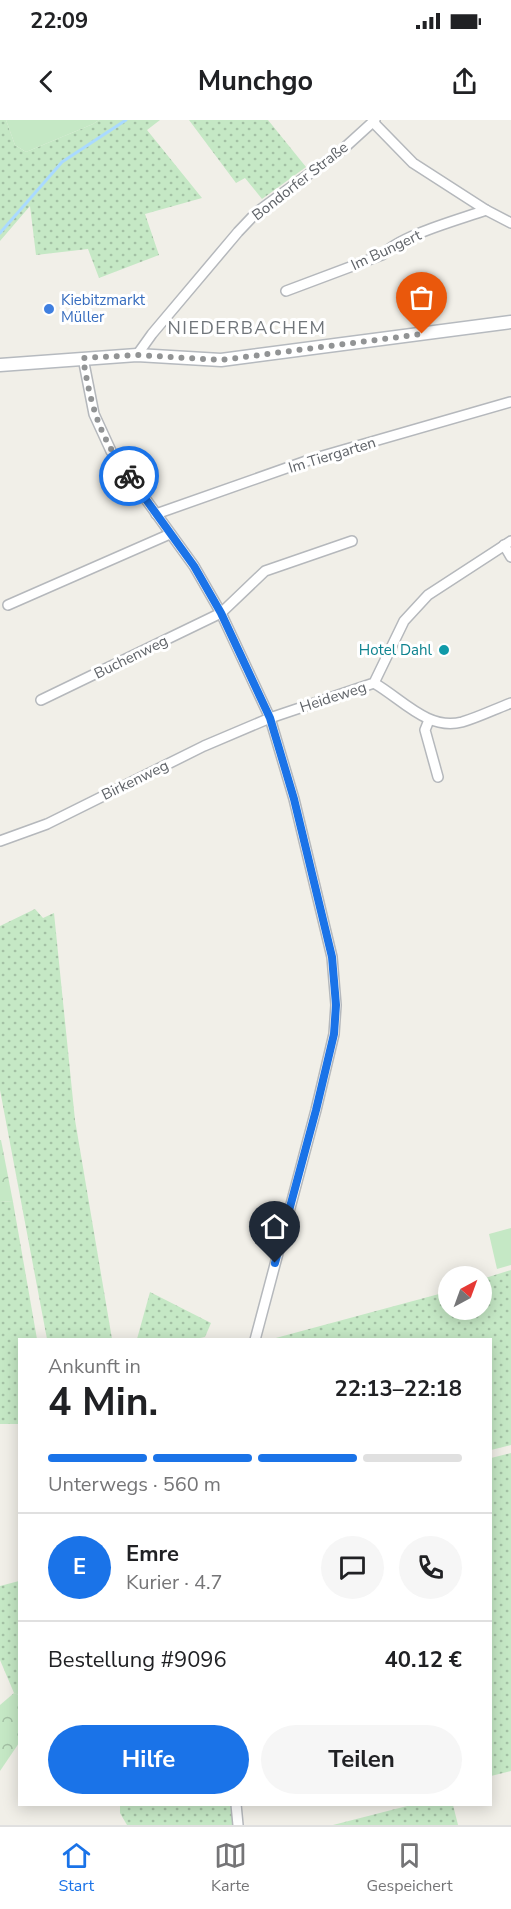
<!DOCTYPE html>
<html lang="de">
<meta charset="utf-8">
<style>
body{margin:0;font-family:"Nunito Sans",sans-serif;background:#f6f6f6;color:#202124;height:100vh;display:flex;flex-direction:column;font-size:22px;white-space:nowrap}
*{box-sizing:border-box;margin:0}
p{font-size:20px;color:#757577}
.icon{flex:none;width:33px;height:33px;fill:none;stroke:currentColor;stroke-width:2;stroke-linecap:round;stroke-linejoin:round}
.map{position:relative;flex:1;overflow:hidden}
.side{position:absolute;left:18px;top:1218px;width:474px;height:468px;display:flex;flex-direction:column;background:#fff;border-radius:0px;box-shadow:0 3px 15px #0003}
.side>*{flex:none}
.needle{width:39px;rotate:41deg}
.fabs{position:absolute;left:438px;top:1146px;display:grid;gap:12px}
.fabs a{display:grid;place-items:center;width:54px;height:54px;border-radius:50%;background:#fff;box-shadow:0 3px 15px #0003;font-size:30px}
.pin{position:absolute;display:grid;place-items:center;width:51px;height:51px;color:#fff;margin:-62px -26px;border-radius:50% 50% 50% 0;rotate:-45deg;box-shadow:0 0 6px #0007}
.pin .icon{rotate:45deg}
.courier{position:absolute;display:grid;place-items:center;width:60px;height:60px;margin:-30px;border:4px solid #1a73e8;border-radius:50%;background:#fff;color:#222;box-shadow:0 2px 8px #0007}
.overview em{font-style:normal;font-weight:700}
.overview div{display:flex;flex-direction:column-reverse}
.overview{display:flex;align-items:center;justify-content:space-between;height:102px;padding:0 30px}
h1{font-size:39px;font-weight:700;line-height:45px}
.bar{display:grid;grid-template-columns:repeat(4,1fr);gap:9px 6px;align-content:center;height:72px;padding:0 30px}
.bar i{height:8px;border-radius:4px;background:#e0e0e0}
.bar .selected{background:#1a73e8}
.bar p{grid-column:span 4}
.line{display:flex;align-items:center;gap:15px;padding:0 30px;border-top:2px solid #e0e0e0}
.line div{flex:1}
.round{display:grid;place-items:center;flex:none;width:63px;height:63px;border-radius:32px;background:#f6f6f6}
.button{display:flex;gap:12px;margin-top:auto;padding:12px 30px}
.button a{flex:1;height:69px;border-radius:36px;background:#1a73e8;color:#fff;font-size:24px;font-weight:700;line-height:69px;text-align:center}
.button a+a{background:#f6f6f6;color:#202124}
.status{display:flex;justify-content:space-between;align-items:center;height:42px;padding:0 30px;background:#fff;direction:ltr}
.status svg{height:16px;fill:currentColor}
header{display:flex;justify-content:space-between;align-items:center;height:78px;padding:0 30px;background:#fff;font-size:27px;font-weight:700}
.menu{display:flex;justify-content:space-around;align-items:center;height:84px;border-top:2px solid #e0e0e0;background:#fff;font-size:16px;color:#757577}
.menu a{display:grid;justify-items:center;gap:3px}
.menu .selected{color:#1a73e8}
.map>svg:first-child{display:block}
.grass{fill:url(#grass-dots)}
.forest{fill:url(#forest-crowns)}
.pitch{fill:#c5e8c5}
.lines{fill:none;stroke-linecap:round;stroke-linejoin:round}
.stream{stroke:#aadaff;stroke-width:3}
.minor-casing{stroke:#b5b8bc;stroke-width:12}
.secondary-casing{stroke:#b6babf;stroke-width:15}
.minor{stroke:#fff;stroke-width:9}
.secondary{stroke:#fff;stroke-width:12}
.done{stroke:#929495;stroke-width:6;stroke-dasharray:0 10.8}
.route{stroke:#1a73e8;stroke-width:8}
.shop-dot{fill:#3f7fe0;stroke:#fff;stroke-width:2}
.culture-dot{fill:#0f9aa8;stroke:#fff;stroke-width:2}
.labels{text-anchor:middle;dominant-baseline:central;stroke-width:6;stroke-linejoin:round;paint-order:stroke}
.street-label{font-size:15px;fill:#5f6368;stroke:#fff}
.shop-label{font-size:15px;fill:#366cbe;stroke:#fff;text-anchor:start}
.culture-label{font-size:15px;fill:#0d838f;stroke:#fff;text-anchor:end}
.quarter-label{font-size:18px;letter-spacing:1.5px;fill:#70757a;stroke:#fff}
</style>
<div class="status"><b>22:09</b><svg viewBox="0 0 49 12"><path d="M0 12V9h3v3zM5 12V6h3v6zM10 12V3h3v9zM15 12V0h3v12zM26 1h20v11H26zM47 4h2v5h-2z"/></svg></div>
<header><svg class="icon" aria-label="back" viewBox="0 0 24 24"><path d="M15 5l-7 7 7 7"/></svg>Munchgo<svg class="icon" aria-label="share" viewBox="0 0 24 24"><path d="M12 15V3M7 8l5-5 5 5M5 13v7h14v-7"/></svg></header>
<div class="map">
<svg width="511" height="1705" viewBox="0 0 511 1705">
<defs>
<pattern id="grass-dots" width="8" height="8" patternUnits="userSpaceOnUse" patternTransform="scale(1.5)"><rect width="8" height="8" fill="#c5e8c5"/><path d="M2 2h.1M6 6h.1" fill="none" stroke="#a3c0a4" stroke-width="1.8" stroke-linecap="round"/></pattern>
<pattern id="forest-crowns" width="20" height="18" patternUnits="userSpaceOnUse" patternTransform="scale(1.5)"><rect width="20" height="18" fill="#c5e8c5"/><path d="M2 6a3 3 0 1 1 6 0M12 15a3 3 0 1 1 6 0" fill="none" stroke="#a3c0a4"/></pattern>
</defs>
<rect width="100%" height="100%" fill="#f1efe8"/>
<!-- grass -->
<g class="grass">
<polygon points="0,0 6,0 15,25 26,32 93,4 99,0 160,0 147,10 202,78 145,94 159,135 99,158 88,129 36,135 30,86 0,121"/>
<polygon points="189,0 268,0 306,47 262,79 245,58 236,63"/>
<polygon points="35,789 43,798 54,793 75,1000 112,1219 47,1219 0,970 0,806"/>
<polygon points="0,1081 13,1082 37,1219 20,1220 19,1304 0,1304"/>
<polygon points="511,1150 511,1325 491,1330 490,1220 272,1219 439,1174 448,1175 448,1190 482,1190 482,1159"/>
<polygon points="150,1172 211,1203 205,1217 190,1220 137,1219"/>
<polygon points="511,1333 511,1651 491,1656 491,1338"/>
<polygon points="19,1461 19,1575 14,1573 0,1540 0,1466"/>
<polygon points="120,1685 233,1685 235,1705 127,1705 120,1693"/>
<polygon points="411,1685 453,1685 458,1705 333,1705"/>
</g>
<!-- forest -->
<g class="forest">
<polygon points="0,1020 1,1020 13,1082 0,1081"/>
<polygon points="14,1573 19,1575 19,1623 0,1651 0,1585"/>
</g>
<!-- pitch -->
<g class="pitch">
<polygon points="6,0 99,0 93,4 26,32 15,25"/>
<polygon points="511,1108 511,1145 497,1149 489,1114"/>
</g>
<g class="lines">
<!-- stream -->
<polyline class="stream" points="0,113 62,42 126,0"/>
<defs>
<g id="minor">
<polyline points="373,2 413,43 486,90 511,103"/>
<path d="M286 171 382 135C401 115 458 100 486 90"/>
<polyline points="137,235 152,214 238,112 257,92 342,30 375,0"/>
<polyline points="83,238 94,294 111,331 194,446 221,493 270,598 294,679 332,837 336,885 334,914 316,990 255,1220"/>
<polyline points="156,394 312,339 510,282"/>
<polyline points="504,425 511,437"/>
<polyline points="8,485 170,414"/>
<path d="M374 563C402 579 428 611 462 602 479 597 495 589 511 583"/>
<polyline points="41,580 221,493 265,451 352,421"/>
<polyline points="429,600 425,610 438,657"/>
<polyline points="0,721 47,704 204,626 270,598 374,563 404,501 428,475 511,421"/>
<polyline points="236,1684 238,1705"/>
</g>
<polyline id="secondary" points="0,245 137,235 221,240 511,202"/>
</defs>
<!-- minor casing -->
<use href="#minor" class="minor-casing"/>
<!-- secondary casing -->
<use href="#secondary" class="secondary-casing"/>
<!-- minor -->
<use href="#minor" class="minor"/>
<!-- secondary -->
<use href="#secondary" class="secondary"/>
</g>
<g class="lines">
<!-- done -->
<path class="done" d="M129 356C99 316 91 287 83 238L137 235 221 240 422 214"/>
<!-- route -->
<polyline class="route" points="129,356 194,446 221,493 270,598 294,679 332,837 336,885 334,914 316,990 275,1143"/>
</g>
<!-- markers -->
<circle class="shop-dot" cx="49" cy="189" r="6"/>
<circle class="culture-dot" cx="444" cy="530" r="6"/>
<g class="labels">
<!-- street labels -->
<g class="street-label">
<text transform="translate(300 61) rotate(-38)">Bondorfer Straße</text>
<text transform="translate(386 130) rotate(-25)">Im Bungert</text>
<text transform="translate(332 335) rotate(-17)">Im Tiergarten</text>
<text transform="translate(131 537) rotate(-26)">Buchenweg</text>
<text transform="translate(333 577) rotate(-18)">Heideweg</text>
<text transform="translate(135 660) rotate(-26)">Birkenweg</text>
</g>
<!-- shop labels -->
<g class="shop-label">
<text x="61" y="180">Kiebitzmarkt<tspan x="61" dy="17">Müller</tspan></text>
</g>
<!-- culture labels -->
<g class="culture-label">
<text x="432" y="530">Hotel Dahl</text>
</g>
<!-- quarter labels -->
<g class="quarter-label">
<text x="247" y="208">NIEDERBACHEM</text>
</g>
</g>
</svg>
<div class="fabs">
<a><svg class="needle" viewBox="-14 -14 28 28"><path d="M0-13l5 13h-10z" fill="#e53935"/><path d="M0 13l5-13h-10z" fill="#757577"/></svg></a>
</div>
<div class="pin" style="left:422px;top:214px;background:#ea580c"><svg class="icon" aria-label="bag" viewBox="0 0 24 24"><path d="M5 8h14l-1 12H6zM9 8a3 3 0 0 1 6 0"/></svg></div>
<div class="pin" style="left:275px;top:1143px;background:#1f2937"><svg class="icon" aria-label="home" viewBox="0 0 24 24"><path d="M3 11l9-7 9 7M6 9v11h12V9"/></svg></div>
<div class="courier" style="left:129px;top:356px"><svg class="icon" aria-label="bike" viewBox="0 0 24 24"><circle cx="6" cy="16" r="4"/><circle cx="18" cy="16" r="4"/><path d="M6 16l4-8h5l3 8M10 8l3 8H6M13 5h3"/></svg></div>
<section class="side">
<div class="overview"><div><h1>4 Min.</h1><p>Ankunft in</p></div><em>22:13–22:18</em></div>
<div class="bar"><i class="selected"></i><i class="selected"></i><i class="selected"></i><i></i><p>Unterwegs · 560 m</p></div>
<div class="line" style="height:108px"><b class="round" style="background:#1a73e8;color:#fff">E</b><div><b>Emre</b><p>Kurier · 4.7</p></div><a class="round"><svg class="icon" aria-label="chat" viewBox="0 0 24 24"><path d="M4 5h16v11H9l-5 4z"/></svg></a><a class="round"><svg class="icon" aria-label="phone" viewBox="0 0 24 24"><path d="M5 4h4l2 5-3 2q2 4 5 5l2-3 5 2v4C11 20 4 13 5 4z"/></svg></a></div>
<div class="line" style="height:78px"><div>Bestellung #9096</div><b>40.12 €</b></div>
<div class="button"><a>Hilfe</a><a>Teilen</a></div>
</section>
</div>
<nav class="menu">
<a class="selected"><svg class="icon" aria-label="home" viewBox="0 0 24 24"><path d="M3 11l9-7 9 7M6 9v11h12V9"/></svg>Start</a>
<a><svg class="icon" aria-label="map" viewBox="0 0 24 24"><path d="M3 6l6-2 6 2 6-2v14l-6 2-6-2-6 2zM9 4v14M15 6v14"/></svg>Karte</a>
<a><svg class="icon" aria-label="saved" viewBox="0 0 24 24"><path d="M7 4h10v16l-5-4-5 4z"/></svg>Gespeichert</a>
</nav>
